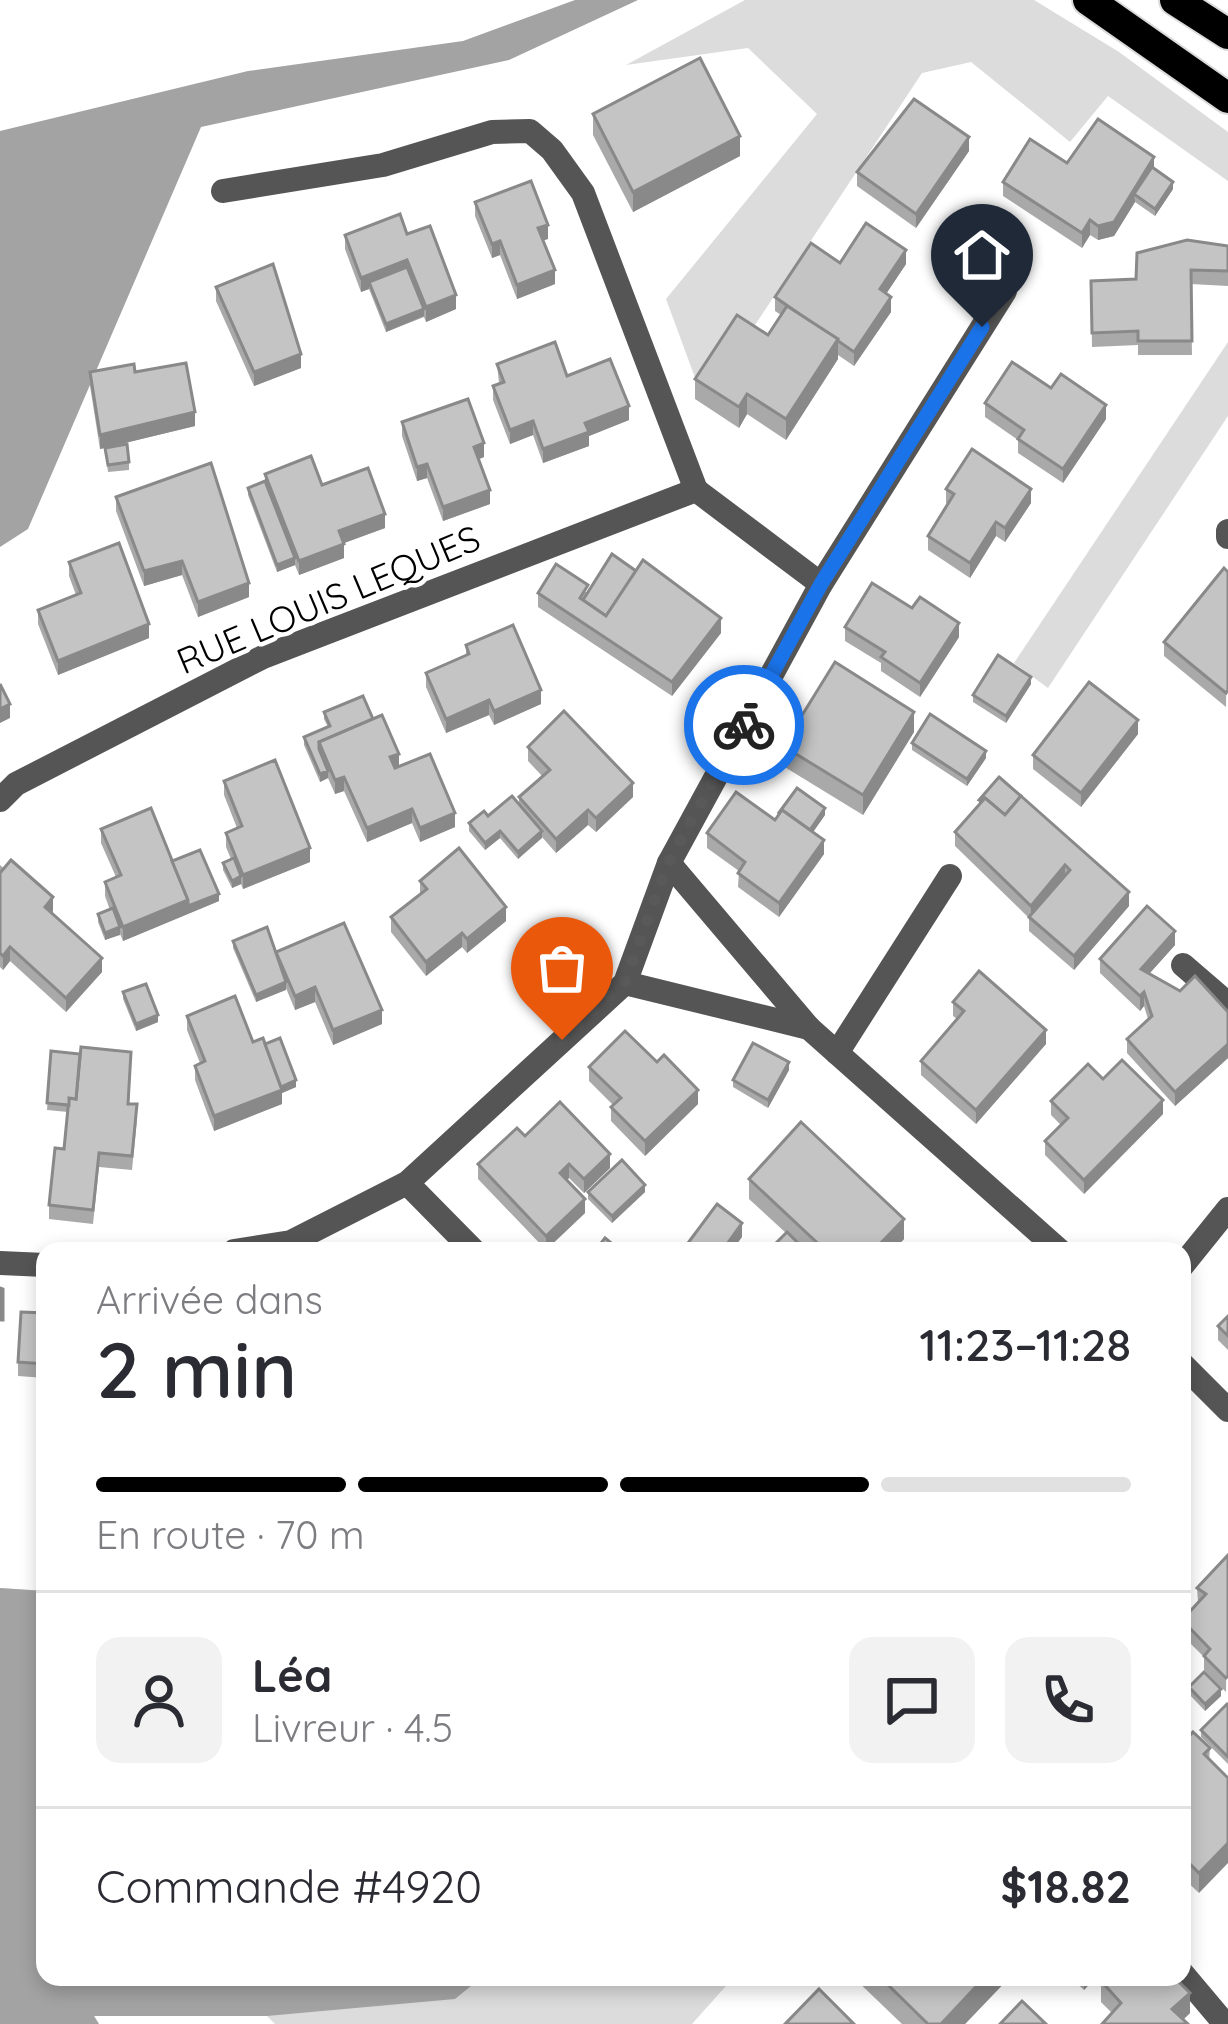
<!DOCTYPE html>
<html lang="fr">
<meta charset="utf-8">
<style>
body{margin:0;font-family:Quicksand,sans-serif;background:#f2f2f3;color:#2b2b33;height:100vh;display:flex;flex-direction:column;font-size:45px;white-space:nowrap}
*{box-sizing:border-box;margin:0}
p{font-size:39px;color:#7c7c81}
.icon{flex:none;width:66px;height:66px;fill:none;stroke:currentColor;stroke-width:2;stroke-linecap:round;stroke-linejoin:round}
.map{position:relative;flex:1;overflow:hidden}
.drawer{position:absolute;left:36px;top:1242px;width:1155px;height:744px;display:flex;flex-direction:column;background:#fff;border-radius:24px;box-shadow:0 6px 18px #0003}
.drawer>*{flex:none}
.pin{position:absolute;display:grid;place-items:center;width:102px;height:102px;color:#fff;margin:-123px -51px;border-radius:50% 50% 50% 0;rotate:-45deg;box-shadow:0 0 12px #0007}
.pin .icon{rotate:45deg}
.courier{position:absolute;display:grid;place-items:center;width:120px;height:120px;margin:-60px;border:9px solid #1a73e8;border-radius:50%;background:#fff;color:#222;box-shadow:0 3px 15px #0007}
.headline em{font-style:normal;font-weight:600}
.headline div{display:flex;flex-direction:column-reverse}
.headline{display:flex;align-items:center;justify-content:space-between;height:204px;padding:0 60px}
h1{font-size:78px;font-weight:600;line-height:90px}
.bar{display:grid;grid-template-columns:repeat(4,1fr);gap:18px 12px;align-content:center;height:144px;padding:0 60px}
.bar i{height:15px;border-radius:9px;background:#e1e1e2}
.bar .current{background:#000}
.bar p{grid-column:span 4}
.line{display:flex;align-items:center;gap:30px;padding:0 60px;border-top:3px solid #e1e1e2}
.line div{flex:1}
.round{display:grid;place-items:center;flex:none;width:126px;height:126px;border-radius:24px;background:#f2f2f3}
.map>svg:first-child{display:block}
.green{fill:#dcdcdc}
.water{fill:#a3a3a3}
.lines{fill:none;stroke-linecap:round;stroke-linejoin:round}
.primary-casing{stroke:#dbdbdb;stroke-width:34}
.service{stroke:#555;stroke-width:24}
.minor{stroke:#555;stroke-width:24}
.primary{stroke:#000;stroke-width:30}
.wall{fill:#a9a9a9}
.shaded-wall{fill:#898989}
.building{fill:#c4c4c4;stroke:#898989;stroke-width:3}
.done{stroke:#595959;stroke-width:12;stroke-dasharray:0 21.6}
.route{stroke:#1a73e8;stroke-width:15}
.labels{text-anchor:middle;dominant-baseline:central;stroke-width:9;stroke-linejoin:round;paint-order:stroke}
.street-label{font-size:36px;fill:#000;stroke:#fff}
</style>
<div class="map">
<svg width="1228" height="2024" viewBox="0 0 1228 2024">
<rect width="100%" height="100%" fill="#fff"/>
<!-- green -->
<g class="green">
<polygon points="745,0 1034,0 1119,52 1228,132 1228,181 1108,96 1070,142 971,62 922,73 704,402 666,299 817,114 748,48 626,65"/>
<polygon points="1228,342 1228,416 1048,688 1014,663"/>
<polygon points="0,1588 45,1591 45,1977 734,1977 692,2024 275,2024 267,2016 94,2016 99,2024 0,2024"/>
</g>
<!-- water -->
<g class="water">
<polygon points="575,0 638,0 509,60 201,127 28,529 0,547 0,131 248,71 463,41"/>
<polygon points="0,1588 45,1591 45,1977 482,1977 455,1999 267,2016 94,2016 99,2024 0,2024"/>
</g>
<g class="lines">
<defs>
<g id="primary">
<polyline points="1088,0 1228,98"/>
<polyline points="1175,0 1228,34"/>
</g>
</defs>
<!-- primary casing -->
<use href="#primary" class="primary-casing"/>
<!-- service -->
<g class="service">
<polyline points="1228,531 1228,537"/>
<polyline points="1183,965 1228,1004"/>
<polyline points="837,1053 950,876"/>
</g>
<!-- minor -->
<g class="minor">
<polyline points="223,191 383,165 492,132 530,131 552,150 583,193 696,490"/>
<polyline points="0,800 16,784 263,657 696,490 821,584"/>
<polyline points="669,863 809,1028 1060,1251"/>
<polyline points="625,983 809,1028"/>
<polyline points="407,1183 474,1251"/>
<polyline points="234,1251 291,1242 407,1183 625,983 669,863 821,584 1005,291"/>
<polyline points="0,1263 45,1265"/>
<polyline points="1182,1266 1228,1209"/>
<polyline points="1182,1364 1228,1410"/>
<polyline points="1182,1973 1225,2024"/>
</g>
<!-- primary -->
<use href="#primary" class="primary"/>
</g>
<!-- wall -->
<g class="wall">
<polygon points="593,114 740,156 633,212 593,135"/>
<polygon points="969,151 916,228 857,186 857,172"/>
<polygon points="1067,163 1154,169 1173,189 1155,216 1135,202 1114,236 1098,240 1090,235 1082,248 1003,196 1003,182"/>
<polygon points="475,202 548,239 543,240 555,284 517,299 500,255 492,258 475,216"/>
<polygon points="407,234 456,309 426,322 424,317 386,332 369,289 361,292 345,249 345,235"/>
<polygon points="1228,246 1228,286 1191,284 1192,355 1138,355 1138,345 1092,347 1091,281 1136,279"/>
<polygon points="840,263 906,264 886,294 891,312 854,366 838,355 838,359 786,440 747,414 739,428 695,399 695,379 768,335 781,315 775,311 775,297"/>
<polygon points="216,287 301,368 254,386 216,301"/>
<polygon points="497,364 567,376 629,420 589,436 589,446 543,463 533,435 510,444 493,400 493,386 499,383"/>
<polygon points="90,372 135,372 195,426 100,449 90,386"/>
<polygon points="1051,388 1106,419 1063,483 1018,453 1018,440 985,417 985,403"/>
<polygon points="402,422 484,457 479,459 490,504 443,521 427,478 417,481 402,436"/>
<polygon points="105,448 129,462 129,470 108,472"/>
<polygon points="265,474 322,485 385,528 343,543 344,558 299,575 295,565 277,572 248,495 248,488 265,481"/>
<polygon points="946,489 1031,503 1005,542 996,536 970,578 928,550 928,536 948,504 946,503"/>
<polygon points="116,497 249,597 198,617 182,575 144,586 116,511"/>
<polygon points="69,562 149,638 58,675 38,624 38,610 76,595 69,576"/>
<polygon points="1228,572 1226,707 1164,656 1164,642"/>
<polygon points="588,592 721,633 672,696 538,607 538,593"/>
<polygon points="845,627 959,637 920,697 881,671 881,663 845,641"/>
<polygon points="466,645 541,704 494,725 489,715 446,733 426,687 426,673 466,656"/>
<polygon points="1031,684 1006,723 973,702 973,695"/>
<polygon points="324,712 373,719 399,767 455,827 420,842 412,823 367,842 344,791 335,794 328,778 320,782 304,745 304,737 328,727 324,719"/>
<polygon points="914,732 863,815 783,766 783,746"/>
<polygon points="1138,734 1081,807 1033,769 1033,755"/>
<polygon points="912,743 986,758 967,786 912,750"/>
<polygon points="528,747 633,797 596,832 588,825 556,853 542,837 518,859 500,838 485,850 469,831 469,823 519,804 519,797 542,776 528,761"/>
<polygon points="224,781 310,862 243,889 241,884 232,888 223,870 223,863 231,859 226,847 226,833 237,828 224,795"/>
<polygon points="979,800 1129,906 1074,970 1029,931 1029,918 955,846 955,832 979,804"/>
<polygon points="825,815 813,832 824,854 779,917 738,887 739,871 707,848 707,833 775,820"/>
<polygon points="101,829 172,861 219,901 123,941 120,934 105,940 98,922 98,914 110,910 105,896 105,882 116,877 101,843"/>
<polygon points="0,865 53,911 51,913 102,972 66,1012 10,961 3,970 0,967"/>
<polygon points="420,881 506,921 467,953 462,947 426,976 391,932 391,917 420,894"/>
<polygon points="233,941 276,955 382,1024 333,1045 315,1002 295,1010 286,988 256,1002 233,948"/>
<polygon points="1175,945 1149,974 1180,991 1228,1012 1228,1058 1175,1106 1127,1053 1127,1039 1148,1019 1144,1006 1140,1011 1100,973 1100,959"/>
<polygon points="123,992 158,1022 136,1031 123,999"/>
<polygon points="953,1002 1046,1044 976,1124 921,1075 921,1061 957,1019 953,1016"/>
<polygon points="187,1016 253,1042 265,1044 296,1087 282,1093 282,1104 214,1131 195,1080 195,1066 200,1063 187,1030"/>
<polygon points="51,1051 131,1066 129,1104 137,1119 132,1170 99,1167 93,1224 49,1219 49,1205 64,1149 68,1112 47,1110"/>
<polygon points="589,1067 698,1104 645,1156 611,1121 611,1107 613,1105 589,1081"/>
<polygon points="789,1070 768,1108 733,1087 733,1080"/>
<polygon points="1051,1101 1163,1114 1084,1194 1045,1155 1045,1141 1061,1125 1051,1115"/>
<polygon points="525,1136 610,1168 584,1193 569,1178 567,1180 585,1213 546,1250 478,1179 478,1164"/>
<polygon points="749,1179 904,1239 893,1251 768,1251 786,1233 749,1199"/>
<polygon points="588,1192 645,1192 612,1223 588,1199"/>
<polygon points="45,1313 45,1378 18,1376 18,1362"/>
<polygon points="1228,1316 1228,1350 1218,1340 1218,1326"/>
<polygon points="1228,1555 1226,1692 1204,1670 1204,1657 1182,1635 1182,1620 1198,1603 1197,1588"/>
<polygon points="1189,1687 1221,1696 1205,1711 1189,1694"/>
<polygon points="1227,1704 1228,1764 1201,1737 1201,1730"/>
<polygon points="1182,1744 1210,1748 1199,1893 1182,1877"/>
<polygon points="853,1977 1010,1977 965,2024 902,2024"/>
<polygon points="1070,1977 1096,1977 1084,1990"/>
<polygon points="1097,1977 1174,1977 1190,2013 1183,2020 1112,2013 1101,2002 1101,1981"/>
</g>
<!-- shaded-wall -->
<g class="shaded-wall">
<polygon points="740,136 740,156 633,212 633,192"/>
<polygon points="969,137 969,151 916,228 916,214"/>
<polygon points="1154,157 1154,171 1134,194 1135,202 1114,236 1098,240 1098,226"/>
<polygon points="1173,182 1173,189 1155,216 1155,209"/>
<polygon points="1090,220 1090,235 1082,248 1082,233"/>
<polygon points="548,225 548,239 538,242 538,228"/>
<polygon points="500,241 500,255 492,258 492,244"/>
<polygon points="906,250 906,264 880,303 880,289"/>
<polygon points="407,260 407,275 369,282 369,289 361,292 361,278"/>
<polygon points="555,270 555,284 517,299 517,285"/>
<polygon points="456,295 456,309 426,322 426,307"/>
<polygon points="891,297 891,312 854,366 854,352"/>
<polygon points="424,309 424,316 386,332 386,324"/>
<polygon points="838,339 838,359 786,440 786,419"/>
<polygon points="301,354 301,368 254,386 254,372"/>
<polygon points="747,394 747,414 739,428 739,407"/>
<polygon points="1106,405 1106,419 1063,483 1063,469"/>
<polygon points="629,406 629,420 589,436 589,446 543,463 543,449 585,423"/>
<polygon points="195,412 195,426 100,449 100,435"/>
<polygon points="533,421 533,435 510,444 510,430"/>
<polygon points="484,443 484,457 474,461 474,447"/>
<polygon points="427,464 427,478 417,481 417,467"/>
<polygon points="1031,489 1031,503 1005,542 1005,528"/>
<polygon points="490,490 490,504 443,521 443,507"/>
<polygon points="385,514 385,528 339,545 339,531"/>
<polygon points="996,522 996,536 970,578 970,563"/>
<polygon points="344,544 344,558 299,575 299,561"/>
<polygon points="295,558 295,565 277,572 277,565"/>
<polygon points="182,561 182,575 144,586 144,571"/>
<polygon points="249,583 249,597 198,617 198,602"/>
<polygon points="721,618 721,633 672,696 672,682"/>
<polygon points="959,623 959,637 920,697 920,683"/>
<polygon points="149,624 149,638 58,675 58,661"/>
<polygon points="1031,677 1031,684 1006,723 1006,716"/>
<polygon points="541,690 541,704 494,725 494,711"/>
<polygon points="489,700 489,715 446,733 446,719"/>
<polygon points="10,704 10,718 0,723 0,709"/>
<polygon points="914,712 914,732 863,815 863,795"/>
<polygon points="1138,720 1138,734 1081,807 1081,793"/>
<polygon points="986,751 986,758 967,786 967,779"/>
<polygon points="399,754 399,768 390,771 390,757"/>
<polygon points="328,771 328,778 320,782 320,774"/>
<polygon points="344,777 344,791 335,794 335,780"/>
<polygon points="633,783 633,797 596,832 596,818"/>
<polygon points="825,808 825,815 806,842 806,834"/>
<polygon points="412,809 412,823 367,842 367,828"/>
<polygon points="588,810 588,825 556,853 556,839"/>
<polygon points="455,813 455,827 420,842 420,828"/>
<polygon points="500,831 500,838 485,850 485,843"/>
<polygon points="542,831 542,838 518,859 518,852"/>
<polygon points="824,840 824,854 779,917 779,903"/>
<polygon points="310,848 310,862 243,889 243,875"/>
<polygon points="1065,865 1065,880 1031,920 1031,906"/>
<polygon points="241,876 241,884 232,888 232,881"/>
<polygon points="1129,892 1129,906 1074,970 1074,956"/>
<polygon points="219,894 219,901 123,941 123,927 188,900"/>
<polygon points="53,897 53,911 45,921 45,907"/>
<polygon points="506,907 506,921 467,953 467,939"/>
<polygon points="120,927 120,935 105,940 105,933"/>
<polygon points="1175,931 1175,945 1141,983 1141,969"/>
<polygon points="462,933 462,947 426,976 426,962"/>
<polygon points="10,947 10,961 3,970 3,956"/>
<polygon points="102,958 102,972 66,1012 66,998"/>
<polygon points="286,982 286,990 256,1002 256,995"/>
<polygon points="315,987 315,1002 295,1010 295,996"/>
<polygon points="1144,992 1144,1006 1140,1011 1140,996"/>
<polygon points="382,1010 382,1024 333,1045 333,1030"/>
<polygon points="158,1015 158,1022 136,1031 136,1024"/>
<polygon points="1046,1030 1046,1044 976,1124 976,1110"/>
<polygon points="1228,1044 1228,1058 1175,1106 1175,1092"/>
<polygon points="789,1062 789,1070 768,1108 768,1100"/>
<polygon points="296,1080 296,1087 282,1093 282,1104 214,1131 214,1116"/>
<polygon points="698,1090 698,1104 645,1156 645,1141"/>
<polygon points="1163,1100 1163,1114 1084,1194 1084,1180"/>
<polygon points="610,1154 610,1168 584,1193 584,1179"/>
<polygon points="569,1164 569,1178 560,1187 560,1173"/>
<polygon points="645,1185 645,1192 612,1223 612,1216"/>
<polygon points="585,1199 585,1213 546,1250 546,1236"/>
<polygon points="904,1219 904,1239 893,1251 873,1251"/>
<polygon points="742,1223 742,1237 732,1251 722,1251"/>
<polygon points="1221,1689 1221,1696 1205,1711 1205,1704"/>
<polygon points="1228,1843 1228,1863 1199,1893 1199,1873"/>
<polygon points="985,1977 1010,1977 965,2024 941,2024"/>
<polygon points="1084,1977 1096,1977 1084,1990"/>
<polygon points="1190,1993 1190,2013 1178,2024 1172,2009"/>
</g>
<!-- building -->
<g class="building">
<polygon points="700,58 740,136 633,192 593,114"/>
<polygon points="914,99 969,137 916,214 857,172"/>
<polygon points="1098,119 1154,157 1114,222 1098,226 1090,220 1082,233 1003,182 1030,139 1067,163"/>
<polygon points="1152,167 1173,182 1155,209 1134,194"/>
<polygon points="531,181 548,225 538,228 555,270 517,285 500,241 492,244 475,202"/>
<polygon points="400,214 407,234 430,226 456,295 426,307 407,260 361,278 345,235"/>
<polygon points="866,223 906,250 880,289 891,297 854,352 775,297 811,243 840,263"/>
<polygon points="1187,240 1228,246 1228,271 1191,270 1192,341 1138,341 1138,331 1092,333 1091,281 1136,279 1137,253"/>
<polygon points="273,264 301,354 254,372 216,287"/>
<polygon points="407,267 424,309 386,324 369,282"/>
<polygon points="787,306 838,339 786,419 747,394 739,407 695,379 737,315 768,335"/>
<polygon points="555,342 567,376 610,359 629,406 585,423 589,432 543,449 533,421 510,430 493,386 504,382 497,364"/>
<polygon points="1012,362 1051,388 1061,374 1106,405 1063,469 1018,439 1024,430 985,403"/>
<polygon points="186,363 195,412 100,435 90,372 134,364 135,372"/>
<polygon points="468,399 484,443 474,447 490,490 443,507 427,464 417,467 402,422"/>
<polygon points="127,444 129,462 108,465 105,448"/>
<polygon points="972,449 1031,489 1005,528 996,522 970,563 928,536 954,494 946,489"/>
<polygon points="311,456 322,485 368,468 385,514 339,531 344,544 299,561 265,474"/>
<polygon points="211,463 249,583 198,602 182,561 144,571 116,497"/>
<polygon points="265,481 295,558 277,565 248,488"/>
<polygon points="119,543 149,624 58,661 38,610 81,593 69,562"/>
<polygon points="612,554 636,571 606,616 583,600"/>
<polygon points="643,560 721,618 672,682 538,593 556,564 588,585 580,598 606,616"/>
<polygon points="1224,568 1228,572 1228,690 1226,693 1164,642"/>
<polygon points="872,583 912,608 920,597 959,623 920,683 881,657 885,652 845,627"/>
<polygon points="513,625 541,690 494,711 489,700 446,719 426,673 469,654 466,645"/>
<polygon points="998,655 1031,677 1006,716 973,695"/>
<polygon points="835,662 914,712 863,795 783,746"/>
<polygon points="1089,682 1138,720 1081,793 1033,755"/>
<polygon points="0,684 10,704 0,709"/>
<polygon points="363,696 373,719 319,742 319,749 328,771 320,774 304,737 330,726 324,712"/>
<polygon points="564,711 633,783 596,818 588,810 556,839 519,797 550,770 528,747"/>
<polygon points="930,714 986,751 967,779 912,743"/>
<polygon points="382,715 399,754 390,757 395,768 430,754 455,813 420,828 412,809 367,828 344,777 335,780 319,742"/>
<polygon points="275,760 310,848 243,875 226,833 242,826 224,781"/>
<polygon points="999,777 1021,796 1005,815 985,798 981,801 979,800"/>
<polygon points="797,788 825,808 810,830 782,810 778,814"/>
<polygon points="736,792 775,820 782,810 824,840 779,903 738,873 745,862 707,833"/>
<polygon points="512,796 542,831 518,852 500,831 485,843 469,823 484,811 488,816"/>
<polygon points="1021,796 1129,892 1074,956 1029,917 1070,870 1065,865 1031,906 955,832 985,798 1005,815"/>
<polygon points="151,808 188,900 123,927 105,882 121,875 101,829"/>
<polygon points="459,848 506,907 467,939 462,933 426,962 391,917 427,889 420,881"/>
<polygon points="200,850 219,894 188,906 188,900 172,861"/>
<polygon points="234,858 241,876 232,881 223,863"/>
<polygon points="11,860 53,897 45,907 102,958 66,998 10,947 3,956 0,953 0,873"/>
<polygon points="1147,906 1175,931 1141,969 1180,991 1195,976 1228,1012 1228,1044 1175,1092 1127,1039 1152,1016 1144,992 1140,996 1100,959"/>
<polygon points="113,908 120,927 105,933 98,914"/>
<polygon points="344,923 382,1010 333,1030 315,987 295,996 276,952"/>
<polygon points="267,927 286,982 256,995 233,941"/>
<polygon points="979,971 1046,1030 976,1110 921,1061 964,1011 953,1002"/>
<polygon points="146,984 158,1015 136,1024 123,992"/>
<polygon points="235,996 253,1042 263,1038 282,1090 214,1116 195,1066 205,1061 187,1016"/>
<polygon points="625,1031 657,1062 664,1055 698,1090 645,1141 611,1107 621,1098 589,1067"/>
<polygon points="280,1038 296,1080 281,1087 265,1044"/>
<polygon points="753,1043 789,1062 768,1100 733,1080"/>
<polygon points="81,1047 131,1052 128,1104 137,1104 132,1156 99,1153 93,1210 49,1205 55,1148 64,1149 69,1098 76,1099"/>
<polygon points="51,1051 80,1054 76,1099 69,1098 69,1105 47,1103"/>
<polygon points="1122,1060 1163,1100 1084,1180 1045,1141 1068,1118 1051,1101 1088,1064 1103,1079"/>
<polygon points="560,1102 610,1154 584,1179 569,1164 560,1173 585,1199 546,1236 478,1164 517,1128 525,1136"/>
<polygon points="801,1122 904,1219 873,1251 826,1251 749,1179"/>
<polygon points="622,1160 645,1185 612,1216 588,1192"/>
<polygon points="717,1204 742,1223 722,1251 682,1251"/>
<polygon points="787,1232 806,1251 768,1251"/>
<polygon points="605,1238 621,1251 595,1251"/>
<polygon points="0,1288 3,1289 3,1320 0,1320"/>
<polygon points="21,1312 45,1313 45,1364 18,1362"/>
<polygon points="1228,1316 1228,1336 1218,1326"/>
<polygon points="1228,1555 1228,1676 1226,1678 1204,1656 1210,1649 1182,1620 1206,1594 1197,1588"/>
<polygon points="1204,1672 1221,1689 1205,1704 1189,1687"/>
<polygon points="1227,1704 1228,1705 1228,1757 1201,1730"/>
<polygon points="1193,1732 1210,1748 1204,1754 1228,1778 1228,1843 1199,1873 1182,1856 1182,1744"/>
<polygon points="880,1977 985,1977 941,2024 928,2024"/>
<polygon points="1104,1977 1174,1977 1190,1993 1172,2009 1188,2024 1102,2024 1121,2003 1101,1981"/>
<polygon points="819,1989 854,2024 785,2024"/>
<polygon points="1022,2001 1046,2024 1000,2024"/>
</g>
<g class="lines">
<!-- done -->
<polyline class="done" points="562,1040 625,982 668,863 744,725"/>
<!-- route -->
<polyline class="route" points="744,725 821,584 982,327"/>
</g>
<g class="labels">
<!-- street labels -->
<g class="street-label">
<text transform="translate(328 599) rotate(-23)">RUE LOUIS LEQUES</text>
</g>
</g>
</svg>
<div class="pin" style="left:562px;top:1040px;background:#ea580c"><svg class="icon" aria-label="bag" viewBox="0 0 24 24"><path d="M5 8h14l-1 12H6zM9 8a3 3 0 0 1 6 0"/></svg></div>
<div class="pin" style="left:982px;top:327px;background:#1f2937"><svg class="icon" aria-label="home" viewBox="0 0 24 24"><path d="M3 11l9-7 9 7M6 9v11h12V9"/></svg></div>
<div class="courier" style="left:744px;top:725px"><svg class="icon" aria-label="bike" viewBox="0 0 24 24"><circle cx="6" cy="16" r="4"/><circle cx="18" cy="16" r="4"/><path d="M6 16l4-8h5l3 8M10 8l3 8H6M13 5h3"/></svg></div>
<section class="drawer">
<div class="headline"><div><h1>2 min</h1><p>Arrivée dans</p></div><em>11:23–11:28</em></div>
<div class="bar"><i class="current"></i><i class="current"></i><i class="current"></i><i></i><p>En route · 70 m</p></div>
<div class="line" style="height:216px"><a class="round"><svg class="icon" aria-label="person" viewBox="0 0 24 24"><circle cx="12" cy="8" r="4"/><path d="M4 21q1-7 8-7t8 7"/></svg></a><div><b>Léa</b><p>Livreur · 4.5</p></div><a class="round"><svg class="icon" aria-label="chat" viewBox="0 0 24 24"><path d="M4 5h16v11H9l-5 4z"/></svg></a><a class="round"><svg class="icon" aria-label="phone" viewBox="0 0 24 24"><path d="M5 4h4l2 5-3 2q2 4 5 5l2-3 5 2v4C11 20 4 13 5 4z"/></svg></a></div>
<div class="line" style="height:156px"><div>Commande #4920</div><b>$18.82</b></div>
</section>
</div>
